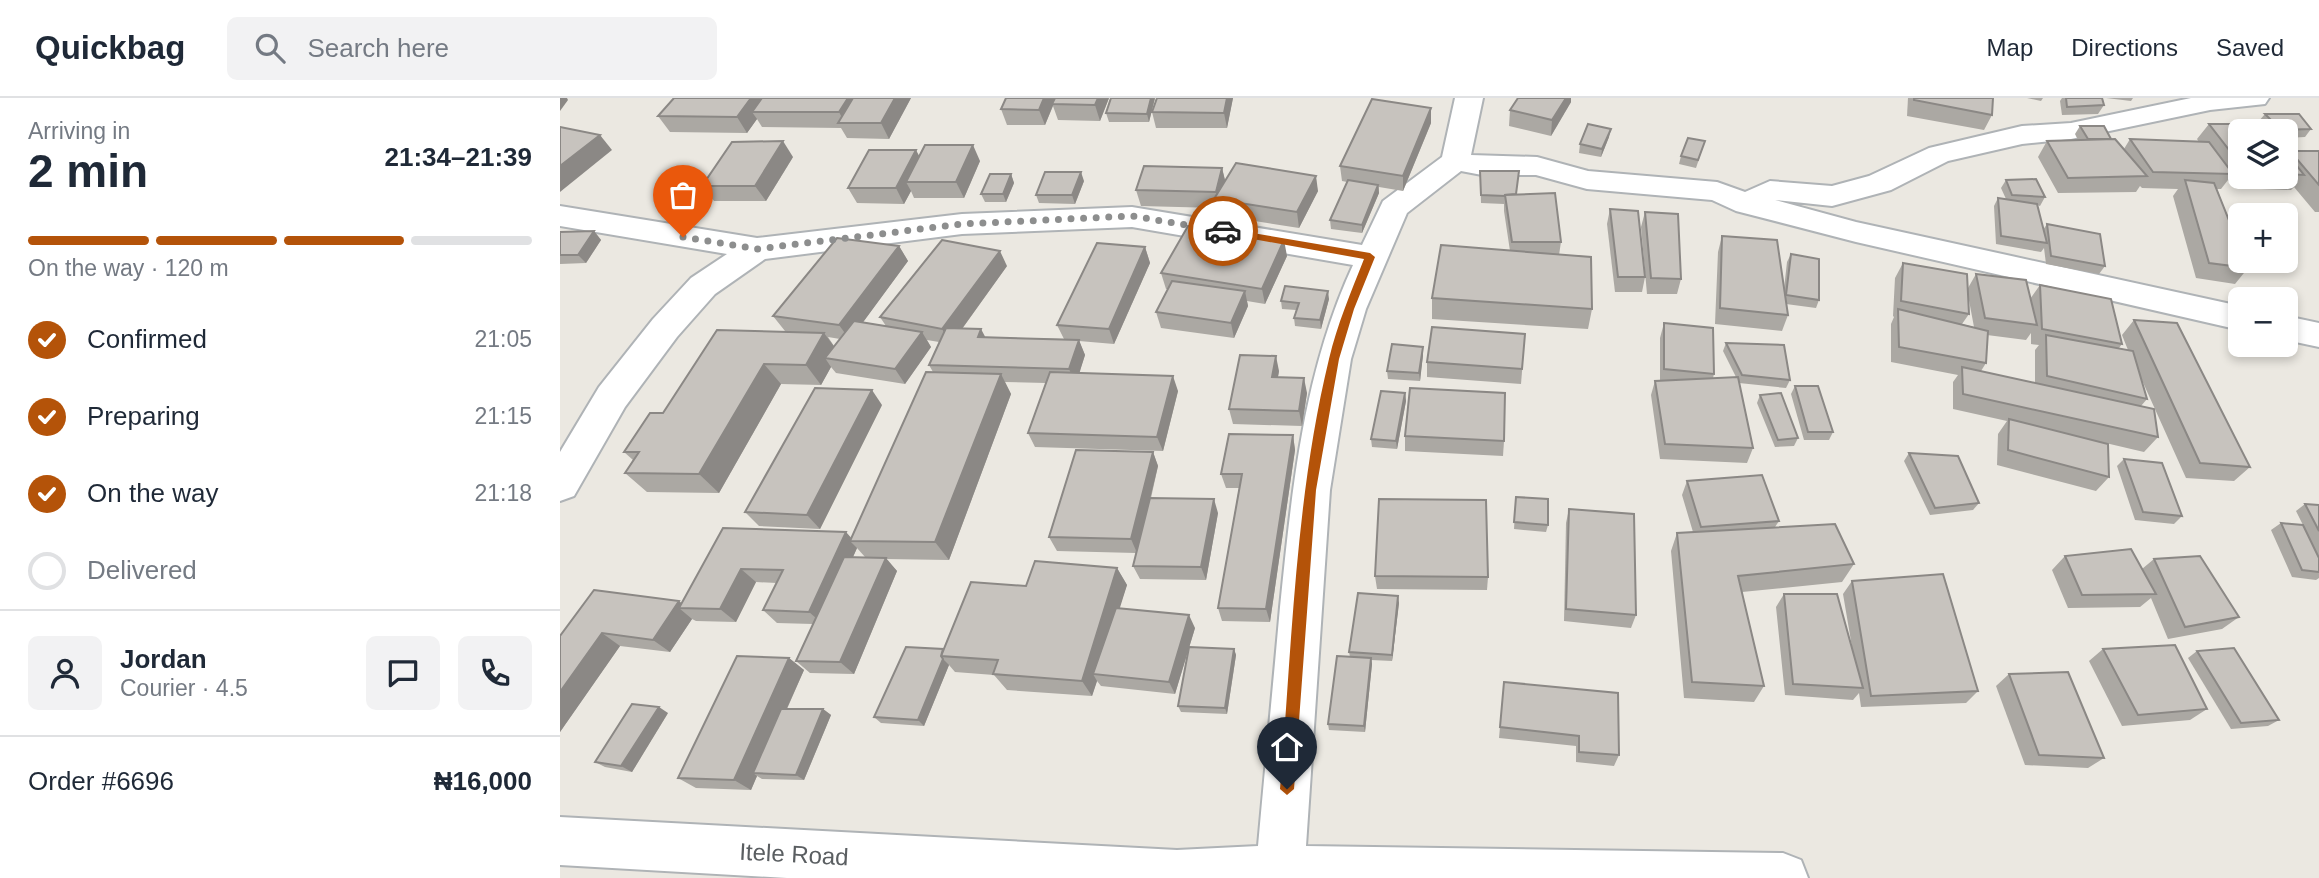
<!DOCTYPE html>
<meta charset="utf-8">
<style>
body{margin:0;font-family:Helvetica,sans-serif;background:#f2f2f3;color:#1f2937;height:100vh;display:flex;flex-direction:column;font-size:26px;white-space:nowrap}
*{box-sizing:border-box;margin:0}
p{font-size:23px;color:#747a83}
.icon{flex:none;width:38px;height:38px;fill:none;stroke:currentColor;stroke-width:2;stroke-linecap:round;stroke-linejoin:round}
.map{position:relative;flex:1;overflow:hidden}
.drawer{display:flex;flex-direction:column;background:#fff;width:560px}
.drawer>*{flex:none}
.fabs{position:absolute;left:1668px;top:21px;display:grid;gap:14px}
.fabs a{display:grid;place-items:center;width:70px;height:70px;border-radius:10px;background:#fff;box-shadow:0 4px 10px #0003;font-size:35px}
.pin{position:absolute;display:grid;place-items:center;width:60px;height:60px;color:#fff;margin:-72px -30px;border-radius:50% 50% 50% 0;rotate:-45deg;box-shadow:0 0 7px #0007}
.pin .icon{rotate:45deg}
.courier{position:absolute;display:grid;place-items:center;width:70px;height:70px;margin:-35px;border:5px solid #b45309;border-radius:50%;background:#fff;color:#222;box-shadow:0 2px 9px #0007}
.headline em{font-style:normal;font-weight:700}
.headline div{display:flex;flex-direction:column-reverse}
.headline{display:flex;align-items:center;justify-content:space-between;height:119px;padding:0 28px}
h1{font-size:46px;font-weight:700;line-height:52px}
.bar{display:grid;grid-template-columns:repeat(4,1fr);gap:10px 7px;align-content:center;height:84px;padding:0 28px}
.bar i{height:9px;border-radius:5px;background:#e0e1e3}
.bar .active{background:#b45309}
.bar p{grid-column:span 4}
.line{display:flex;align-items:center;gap:18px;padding:0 28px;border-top:2px solid #e0e1e3}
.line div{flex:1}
.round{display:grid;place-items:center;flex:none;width:74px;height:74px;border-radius:10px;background:#f2f2f3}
ol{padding:0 28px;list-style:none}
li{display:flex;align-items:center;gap:21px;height:77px}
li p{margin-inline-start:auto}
li .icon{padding:7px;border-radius:50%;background:#b45309;color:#fff;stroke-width:4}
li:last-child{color:#747a83}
li i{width:38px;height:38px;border:4px solid #e0e1e3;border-radius:50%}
header{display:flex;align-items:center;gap:42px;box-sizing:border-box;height:98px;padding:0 35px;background:#fff;border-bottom:2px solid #e0e1e3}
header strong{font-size:33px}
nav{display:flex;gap:38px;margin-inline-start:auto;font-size:24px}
.search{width:490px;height:63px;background:#f2f2f3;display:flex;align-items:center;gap:18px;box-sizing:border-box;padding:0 24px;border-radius:10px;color:#747a83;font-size:26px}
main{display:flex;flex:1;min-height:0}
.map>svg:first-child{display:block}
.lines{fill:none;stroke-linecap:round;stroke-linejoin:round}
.minor-casing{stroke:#afb3b6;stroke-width:4}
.minor{fill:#fff;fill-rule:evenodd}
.wall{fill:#aba8a3;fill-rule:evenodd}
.shaded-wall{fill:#8b8885}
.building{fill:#c7c3be;stroke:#8b8885;stroke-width:2}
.route{fill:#b45309}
.done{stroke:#8d8e8e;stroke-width:7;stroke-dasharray:0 12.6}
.labels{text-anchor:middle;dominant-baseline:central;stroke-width:5;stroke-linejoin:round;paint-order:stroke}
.near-street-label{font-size:24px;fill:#5a5e61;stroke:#fff}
</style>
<header>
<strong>Quickbag</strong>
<div class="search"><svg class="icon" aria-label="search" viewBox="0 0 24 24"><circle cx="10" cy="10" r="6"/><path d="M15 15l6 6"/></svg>Search here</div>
<nav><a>Map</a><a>Directions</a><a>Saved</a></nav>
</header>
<main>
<section class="drawer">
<div class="headline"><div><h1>2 min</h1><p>Arriving in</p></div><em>21:34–21:39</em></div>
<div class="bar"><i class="active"></i><i class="active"></i><i class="active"></i><i></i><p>On the way · 120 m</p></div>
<ol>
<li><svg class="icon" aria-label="check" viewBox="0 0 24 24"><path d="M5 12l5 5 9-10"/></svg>Confirmed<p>21:05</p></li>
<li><svg class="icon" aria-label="check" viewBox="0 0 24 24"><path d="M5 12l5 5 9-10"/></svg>Preparing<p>21:15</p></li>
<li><svg class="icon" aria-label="check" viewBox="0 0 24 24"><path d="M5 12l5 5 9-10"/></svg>On the way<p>21:18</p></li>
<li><i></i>Delivered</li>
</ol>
<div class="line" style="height:126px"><a class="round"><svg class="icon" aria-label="person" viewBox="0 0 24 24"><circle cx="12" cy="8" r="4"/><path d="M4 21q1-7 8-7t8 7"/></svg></a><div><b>Jordan</b><p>Courier · 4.5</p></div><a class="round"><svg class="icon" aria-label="chat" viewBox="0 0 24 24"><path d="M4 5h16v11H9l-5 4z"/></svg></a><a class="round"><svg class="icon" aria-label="phone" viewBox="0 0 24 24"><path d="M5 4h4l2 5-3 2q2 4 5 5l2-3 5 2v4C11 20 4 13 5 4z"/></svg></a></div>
<div class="line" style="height:91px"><div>Order #6696</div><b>₦16,000</b></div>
</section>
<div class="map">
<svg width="1759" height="780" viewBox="0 0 1759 780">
<rect width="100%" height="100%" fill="#ebe8e1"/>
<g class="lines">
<defs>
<g id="minor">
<path d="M895 0H923L911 57 977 59 1028 73 1157 84 1185 94 1210 83 1272 88 1309 78 1369 50 1462 28 1511 25 1631 0H1709L1705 6 1650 12 1511 41 1462 46 1388 63 1331 92 1272 108 1215 102 1296 124 1680 208V232L1296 144 1176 113 1152 102 1027 91 976 77H922L901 73 847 115 806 211 791 261 770 392 746 748 1223 755 1241 762 1248 780H227L0 767V719L617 752 698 748C705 669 713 589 720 509 732 392 743 275 793 167L572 129 402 136 205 161 155 196 117 239 65 309 14 398 0 403V354L39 289 93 221 131 180 167 156 0 128V108L197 140 402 116 572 109 802 147 823 103 882 59Z"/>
<polygon points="1726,218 1759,225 1759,249 1726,242"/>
</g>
</defs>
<!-- minor casing -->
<use href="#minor" class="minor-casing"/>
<!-- minor -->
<use href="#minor" class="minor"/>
</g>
<!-- wall -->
<g class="wall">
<polygon points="351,0 329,41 287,40 281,30 202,29 197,21 187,35 110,34 98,18"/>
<polygon points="446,0 549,0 540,23 498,22 493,8 485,27 447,27 441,11"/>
<polygon points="595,0 589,24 549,24 546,15"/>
<polygon points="597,0 673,0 667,30 596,30 592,14"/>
<polygon points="958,0 1011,0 1011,4 991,38 949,28 950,12"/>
<polygon points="1348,0 1433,0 1432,17 1424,32 1347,18"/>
<polygon points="1467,0 1483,0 1481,3"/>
<polygon points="1502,0 1542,0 1544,7 1538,16 1502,17 1500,3"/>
<polygon points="1546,0 1573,0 1571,3"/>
<polygon points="871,10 871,25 843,93 819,89 819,95 802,135 771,131 770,122 787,84 782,83 780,68"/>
<polygon points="1705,16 1751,31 1745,39 1726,40 1726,33 1680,33 1680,79 1726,79 1726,54 1727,56 1730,53 1759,53 1759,114 1755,114 1734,89 1731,92 1674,90 1668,82 1661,91 1657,91 1688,170 1675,186 1636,180 1613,98 1618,91 1582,90 1580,88 1576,94 1498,95 1478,59 1487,43 1518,42 1515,36 1520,28 1551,41 1564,51 1570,41 1639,44 1637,41 1649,26 1700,26 1698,24"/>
<polygon points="1049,39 1041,59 1019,55 1020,46"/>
<polygon points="1145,43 1136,70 1119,66 1121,58"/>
<polygon points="233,59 206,103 154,103 142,88"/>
<polygon points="359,59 420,63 404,100 354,100 351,93 344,106 297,105 288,90"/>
<polygon points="662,70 665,83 758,93 739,130 657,117 656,110 581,108 576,92"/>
<polygon points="920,73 956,96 1001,144 999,157 1032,211 1028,231 872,221 872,200 950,153 944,113 944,106 921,105"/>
<polygon points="451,76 454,85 446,104 425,104 421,96"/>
<polygon points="1446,82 1485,99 1480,108 1477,107 1483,132 1487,126 1545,168 1539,176 1486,166 1484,150 1481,154 1436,146 1434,108 1438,100 1446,101 1441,90"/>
<polygon points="524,83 515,106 479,105 476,97"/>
<polygon points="1050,111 1085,179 1082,194 1055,194 1047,126"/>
<polygon points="1085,114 1121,181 1117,196 1087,196 1081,129"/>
<polygon points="34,133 41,142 26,165 0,166 0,134"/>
<polygon points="1162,138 1224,191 1227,164 1231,156 1259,202 1256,210 1226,206 1228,217 1222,233 1155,226 1158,154"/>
<path d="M339 148 348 163 303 224 326 228 320 219 447 168 402 231 425 239 504 241 497 227 585 149 590 165 554 246 519 243 525 257 519 275 618 293 603 353 475 349 468 335 486 285 445 284 451 296 389 462 326 461 337 473 294 576 250 575 236 563 253 526 217 525 203 512 217 485 196 484 176 524 136 523 132 521 110 554 60 548 0 634V538L122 505 163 430 291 440 373 274 369 267 379 244 367 242 371 249 345 286 276 275 271 269 261 287 221 286 159 395 87 394 65 375 73 362 64 354 103 315 225 233 213 218ZM268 239 280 241 274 248ZM297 450 305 459H293Z"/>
<polygon points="727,158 705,206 687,203 688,208 674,240 601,230 596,214 608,191 606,191 601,175"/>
<path d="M1343 165 1408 190 1416 176 1470 201 1480 187 1562 246 1559 250 1568 252 1562 237 1574 222 1690 369 1674 383 1626 380 1581 280 1587 301 1581 308 1598 339 1584 354 1520 339 1549 379 1536 393 1437 367 1438 336 1447 323 1393 311V284L1398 277 1331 264V226L1334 219 1333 218 1335 180ZM1408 197 1414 229 1402 226 1409 216ZM1471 235V246L1479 247 1475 252V285L1421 273 1426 265 1427 237 1466 242Z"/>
<polygon points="769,201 761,231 735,228 734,220 736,212 722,211 721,203"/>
<polygon points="1104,225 1154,276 1153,280 1176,279 1163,253 1166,245 1230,282 1226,290 1179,285 1193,350 1187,365 1100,361 1091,297 1095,283 1100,282 1100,240"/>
<polygon points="965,236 961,286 867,279 867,264"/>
<polygon points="863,249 863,257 860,283 828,281 827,273"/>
<polygon points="719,273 718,279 747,295 742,328 673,326 669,311"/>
<polygon points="1235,288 1273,334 1269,342 1244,342 1231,296"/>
<polygon points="845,295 846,303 837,351 812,349 811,341"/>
<polygon points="1200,297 1238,340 1234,348 1215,349 1197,305"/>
<polygon points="322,307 260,431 199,428 185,414"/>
<polygon points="733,337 735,352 710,524 662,523 658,510 679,390 666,390 661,376"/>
<polygon points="845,338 944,343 943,358 845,353"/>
<polygon points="593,354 598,368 591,400 658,415 646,482 580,481 573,468 576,455 497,453 489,439"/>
<polygon points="1349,355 1419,405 1413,412 1370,417 1344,363"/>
<polygon points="1564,361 1622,418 1614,426 1575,422 1557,368"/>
<polygon points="1127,383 1219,423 1215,429 1294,466 1282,484 1182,494 1204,588 1194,604 1124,600 1111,453 1117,435 1133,434 1122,397"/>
<polygon points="956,399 988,427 986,434 954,431"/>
<polygon points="1745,406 1759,407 1759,480 1756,482 1732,479 1711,432 1721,425 1743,427 1736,413"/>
<polygon points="1009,411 1076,517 1071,530 1004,523 1006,425"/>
<polygon points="1505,458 1582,471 1594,461 1679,519 1662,531 1608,541 1591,500 1580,509 1508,510 1492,472"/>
<polygon points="557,470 567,487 559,510 635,530 615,596 541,588 537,583 532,598 447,592 434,577 395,574 389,567 364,628 321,625 314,619 383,551 466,488"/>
<polygon points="815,478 928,479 927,492 817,491"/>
<polygon points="1292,483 1418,593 1406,605 1301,609 1299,595 1293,602 1225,597 1216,509 1224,496 1292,549 1283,496"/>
<polygon points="839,505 832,563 811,562 812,566 805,634 769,632 768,626 790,559 789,554"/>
<polygon points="674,551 676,557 667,616 621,614 618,608"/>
<polygon points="1543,551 1647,611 1630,622 1562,628 1529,563"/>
<polygon points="1637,553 1719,622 1708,628 1671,631 1628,560"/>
<polygon points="229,560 244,572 227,611 263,611 271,617 244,682 202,681 197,678 191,692 136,690 118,680"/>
<polygon points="1449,576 1544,660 1528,670 1465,667 1436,588"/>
<polygon points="944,584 1059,657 1054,668 1016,664 1016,648 939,640"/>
<polygon points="108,615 72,674 45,669 35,664"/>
</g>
<!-- shaded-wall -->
<g class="shaded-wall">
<polygon points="0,0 7,0 8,2 0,13"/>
<polygon points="191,0 213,0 192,14 197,21 187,35 177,19"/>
<polygon points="288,0 306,0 285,25 279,14"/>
<polygon points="335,0 351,0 329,41 321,25"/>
<polygon points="484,0 496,0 485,27 479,12"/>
<polygon points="538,0 549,0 540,23 535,7"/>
<polygon points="591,0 595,0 589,24 587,16"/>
<polygon points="667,0 673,0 667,30 664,15"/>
<polygon points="1006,0 1011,0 1011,4 991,38 992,22"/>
<polygon points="871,10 871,25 843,93 843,78"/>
<polygon points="1051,31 1049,39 1041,59 1042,51"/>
<polygon points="40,37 52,52 0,94 0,68"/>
<polygon points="223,43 233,59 206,103 195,88"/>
<polygon points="413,47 420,63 404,100 396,84"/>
<polygon points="356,52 364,67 346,84 351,93 344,106 336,90"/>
<polygon points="662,70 666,86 658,102 656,94"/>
<polygon points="521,74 524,83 515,106 512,97"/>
<polygon points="451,76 454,85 446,104 443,96"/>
<polygon points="756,78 758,93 739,130 737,114"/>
<polygon points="818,87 819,95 802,135 802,127"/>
<polygon points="34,133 41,142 26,165 18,157"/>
<polygon points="724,142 727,158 705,206 702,191"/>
<polygon points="339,148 348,163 290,242 279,227"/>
<polygon points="585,149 590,165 554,246 549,231"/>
<polygon points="440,153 447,168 391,246 382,231"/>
<polygon points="685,193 688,208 674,240 671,225"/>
<polygon points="768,193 769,201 761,231 760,222"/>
<polygon points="421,231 429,246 418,239"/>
<polygon points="362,234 371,249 345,286 335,271"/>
<polygon points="264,235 279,255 265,260 271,269 261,287 246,267"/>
<polygon points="519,242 525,257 516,286 509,271"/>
<polygon points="863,249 863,257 860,283 859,275"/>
<polygon points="716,258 719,273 715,294 712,279"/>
<polygon points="204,266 221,286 159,395 139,376"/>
<polygon points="441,276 451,296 389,462 375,444"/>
<polygon points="613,278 618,293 603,353 597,339"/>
<polygon points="744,280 747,295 742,328 739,313"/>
<polygon points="312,292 322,307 260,431 247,417"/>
<polygon points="845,295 846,303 837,351 836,343"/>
<polygon points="733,337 735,352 710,524 706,511"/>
<polygon points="593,354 598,368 577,455 571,441"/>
<polygon points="654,401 658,415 646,482 641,469"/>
<polygon points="286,434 294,443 290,443 297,450 263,526 249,514"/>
<polygon points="326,460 337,473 294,576 280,564"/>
<polygon points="557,470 567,487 539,577 533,576 537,583 532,598 522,583"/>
<polygon points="181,471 196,484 176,524 160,511"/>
<polygon points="838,498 839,505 832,563 832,557"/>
<polygon points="119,503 129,511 119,510 132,521 110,554 93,542"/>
<polygon points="629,517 635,530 615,596 609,584"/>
<polygon points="42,535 60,548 0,634 0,594"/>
<polygon points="674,551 676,557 667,616 665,610"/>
<polygon points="229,560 244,572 198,675 193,675 197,678 191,692 174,682"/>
<polygon points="811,560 812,566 805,634 804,628"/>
<polygon points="383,561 389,567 364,628 358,622"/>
<polygon points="99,609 108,615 72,674 61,668"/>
<polygon points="263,611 271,617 244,682 236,677"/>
</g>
<!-- building -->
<g class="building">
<polygon points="114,0 191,0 177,19 98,18"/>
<polygon points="202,0 288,0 279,14 192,14"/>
<polygon points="293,0 335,0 321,25 278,25"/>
<polygon points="446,0 484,0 479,12 441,11"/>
<polygon points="495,0 538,0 535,7 492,6"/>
<polygon points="551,0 591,0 587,16 546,15"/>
<polygon points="597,0 667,0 664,15 592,14"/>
<polygon points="958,0 1006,0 992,22 950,12"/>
<polygon points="1354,0 1433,0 1432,17 1354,2"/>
<polygon points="1506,0 1542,0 1544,7 1507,9"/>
<polygon points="812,1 871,10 843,78 780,68"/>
<polygon points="1705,16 1739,16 1751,31 1721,32"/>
<polygon points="1028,26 1051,31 1042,51 1020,46"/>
<polygon points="1649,26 1703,26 1709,33 1680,33 1680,66"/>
<polygon points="1520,28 1544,28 1551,41 1528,41"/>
<polygon points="0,29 40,37 0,68"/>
<polygon points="1128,40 1145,43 1138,62 1121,58"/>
<polygon points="1555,41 1587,78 1508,80 1487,43"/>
<polygon points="1570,41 1649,44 1673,76 1593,74"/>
<polygon points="223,43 195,88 142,88 172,44"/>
<polygon points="365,47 413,47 396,84 346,84"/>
<polygon points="309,52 356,52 336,90 288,90"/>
<polygon points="1730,53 1759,53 1759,87"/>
<polygon points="1726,54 1744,77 1726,76"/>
<polygon points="676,65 756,78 737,114 654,101"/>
<polygon points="584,68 662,70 656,94 576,92"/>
<polygon points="920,73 959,73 956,96 945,97 945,98 921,97"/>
<polygon points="485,74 521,74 512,97 476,97"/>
<polygon points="430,76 451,76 443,96 421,96"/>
<polygon points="1476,81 1485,99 1452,97 1446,82"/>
<polygon points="788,82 818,87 802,127 770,122"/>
<polygon points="1625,82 1654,85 1680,150 1680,163 1685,163 1688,170 1649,165"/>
<polygon points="995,95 1001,144 952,144 945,97"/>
<polygon points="1438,100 1477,106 1487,145 1441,138"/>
<polygon points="1050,111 1078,113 1085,179 1058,179"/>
<polygon points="1085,114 1118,116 1121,181 1091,180"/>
<polygon points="1487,126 1540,136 1545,168 1491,158"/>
<polygon points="628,128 724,142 702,191 601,175"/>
<polygon points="34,133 18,157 0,157 0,134"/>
<polygon points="1162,138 1217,142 1228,217 1160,210"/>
<polygon points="277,140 339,148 279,227 213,218"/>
<polygon points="382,142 440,153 382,231 320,219"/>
<polygon points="537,145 585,149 549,231 497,227"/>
<polygon points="881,147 1031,159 1032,211 872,200"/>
<polygon points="1231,156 1259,161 1259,202 1226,197"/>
<polygon points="1343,165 1407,176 1409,216 1341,203"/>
<polygon points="1416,176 1466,182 1477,227 1425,220"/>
<polygon points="612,183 685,193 671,225 596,214"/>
<polygon points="1480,187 1551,201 1562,246 1482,231"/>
<polygon points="725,188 768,193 760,222 734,220 739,205 721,203"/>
<polygon points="1338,211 1428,233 1426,265 1339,249"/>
<polygon points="1574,222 1617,225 1690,369 1640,365"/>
<polygon points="294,223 362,234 335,271 265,260"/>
<polygon points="1104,225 1153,230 1154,276 1104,271"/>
<polygon points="872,229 965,236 962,271 867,264"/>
<polygon points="386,230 421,231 418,239 519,242 509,271 369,267"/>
<polygon points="157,232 264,235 246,267 204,266 139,376 65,375 79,354 64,354 90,315 103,315"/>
<polygon points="1486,237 1573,253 1587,301 1487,278"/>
<polygon points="1166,245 1224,247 1230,282 1182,277"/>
<polygon points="832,246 863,249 859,275 827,273"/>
<polygon points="680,257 716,258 712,279 744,280 739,313 669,311"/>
<polygon points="1402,269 1594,311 1598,339 1403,296"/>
<polygon points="366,274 441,276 375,444 290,443"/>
<polygon points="490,274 613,278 597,339 468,335"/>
<polygon points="1178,279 1193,350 1105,346 1095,283"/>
<polygon points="1235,288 1258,288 1273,334 1248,334"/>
<polygon points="255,290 312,292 247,417 185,414"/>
<polygon points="850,290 945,295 944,343 845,338"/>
<polygon points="821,293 845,295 836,343 811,341"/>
<polygon points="1221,295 1238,340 1218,342 1200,297"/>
<polygon points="1449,321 1548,346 1549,379 1448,352"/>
<polygon points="669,336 733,337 706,511 658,510 682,376 661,376"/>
<polygon points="516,352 593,354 571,441 489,439"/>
<polygon points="1349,355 1398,358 1419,405 1375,410"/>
<polygon points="1564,361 1602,365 1622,418 1583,414"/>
<polygon points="1202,377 1219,423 1141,429 1127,383"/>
<polygon points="956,399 988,401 988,427 954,424"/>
<polygon points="590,400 654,401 641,469 573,468"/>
<polygon points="819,401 926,402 928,479 815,478"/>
<polygon points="1745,406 1759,407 1759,433"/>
<polygon points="1009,411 1074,416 1076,517 1006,511"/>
<polygon points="1721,425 1743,427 1759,460 1759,474 1742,472"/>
<polygon points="1275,426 1294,466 1178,478 1204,588 1132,584 1117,435"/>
<polygon points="163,430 286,434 249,514 203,512 223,472 181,471 160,511 119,510"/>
<polygon points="1571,451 1596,496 1522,497 1505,458"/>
<polygon points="1640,458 1679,519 1625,529 1594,461"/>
<polygon points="284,459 326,460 280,564 236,563"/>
<polygon points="475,463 557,470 522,583 433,576 438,562 381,558 411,484 466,488"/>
<polygon points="1383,476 1418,593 1311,598 1292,483"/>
<polygon points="34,492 119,503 93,542 42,535 0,594 0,538"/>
<polygon points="798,495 838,498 832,557 789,554"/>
<polygon points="1224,496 1277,496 1303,590 1233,586"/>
<polygon points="556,510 629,517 609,584 533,576"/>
<polygon points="1615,547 1647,611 1578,617 1543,551"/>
<polygon points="346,549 383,551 381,558 383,561 358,622 314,619"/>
<polygon points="629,549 674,551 665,610 618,608"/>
<polygon points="1674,550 1719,622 1681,625 1637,553"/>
<polygon points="177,558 229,560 174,682 118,680"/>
<polygon points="777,558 811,560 804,628 768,626"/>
<polygon points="1508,574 1544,660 1479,657 1449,576"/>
<polygon points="944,584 1058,595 1059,657 1019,654 1019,638 940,629"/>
<polygon points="72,606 99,609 61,668 35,664"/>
<polygon points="221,611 263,611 236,677 193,675"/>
</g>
<!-- route -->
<path class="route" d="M663 130 810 155 815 159 794 211 779 261 756 392 734 691 727 697 720 691C732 548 735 401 769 261 777 227 791 194 804 161L660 135 658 133Z"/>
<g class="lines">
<!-- done -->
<polyline class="done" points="123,139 197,151 402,126 572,118 663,133"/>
</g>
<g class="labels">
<!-- near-street labels -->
<g class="near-street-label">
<text transform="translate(234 756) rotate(3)">Itele Road</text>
</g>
</g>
</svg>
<div class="fabs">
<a><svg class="icon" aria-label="layers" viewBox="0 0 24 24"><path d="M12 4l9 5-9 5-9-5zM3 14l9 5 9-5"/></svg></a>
<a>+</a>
<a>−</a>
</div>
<div class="pin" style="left:123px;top:139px;background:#ea580c"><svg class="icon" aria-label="bag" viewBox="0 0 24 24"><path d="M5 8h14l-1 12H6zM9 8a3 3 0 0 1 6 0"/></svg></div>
<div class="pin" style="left:727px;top:691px;background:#1f2937"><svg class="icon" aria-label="home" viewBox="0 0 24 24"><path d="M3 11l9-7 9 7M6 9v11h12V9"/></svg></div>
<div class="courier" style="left:663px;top:133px"><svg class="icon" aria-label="car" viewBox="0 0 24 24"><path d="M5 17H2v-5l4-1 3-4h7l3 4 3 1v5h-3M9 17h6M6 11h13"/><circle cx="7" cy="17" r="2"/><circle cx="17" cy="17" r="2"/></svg></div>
</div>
</main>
